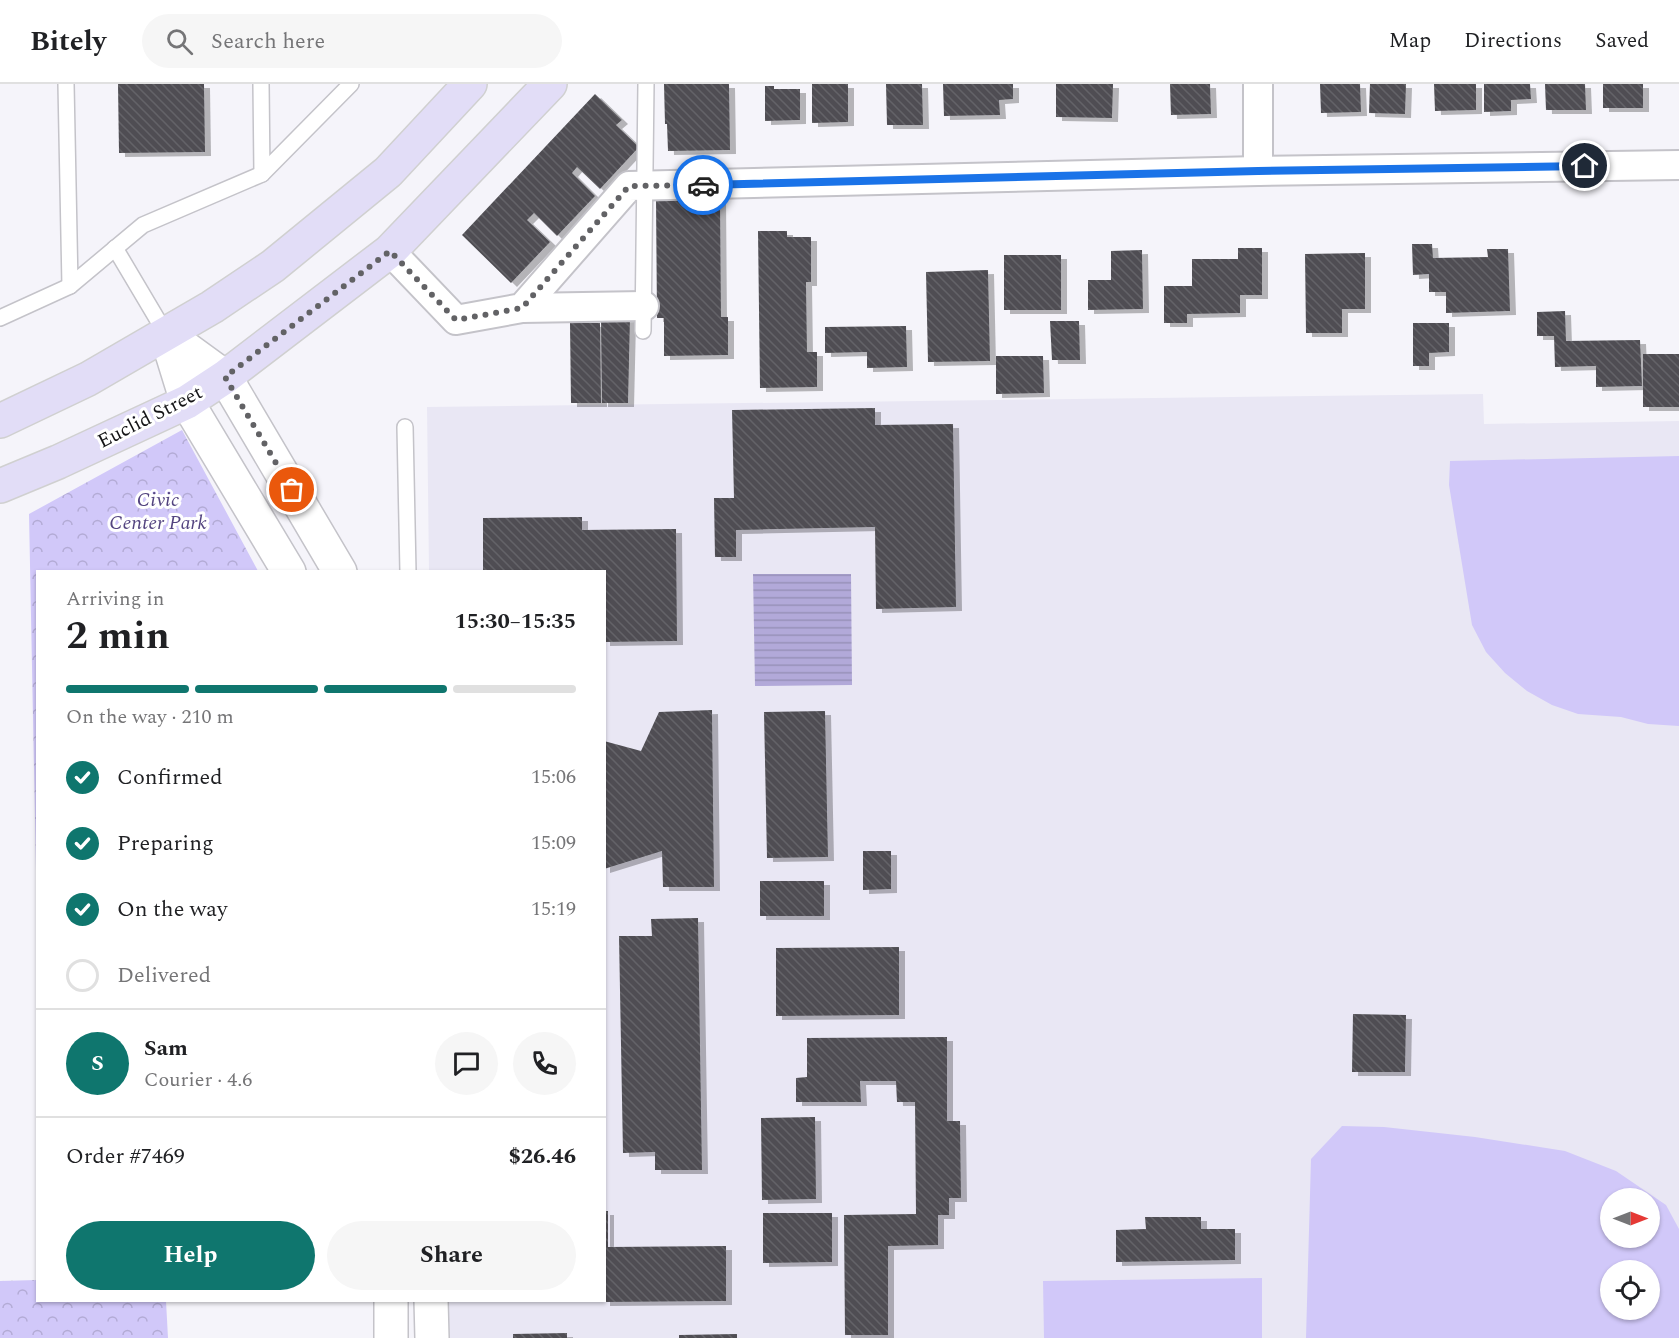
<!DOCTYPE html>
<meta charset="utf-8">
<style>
body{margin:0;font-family:Spectral,serif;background:#f6f6f6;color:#202124;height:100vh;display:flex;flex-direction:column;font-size:22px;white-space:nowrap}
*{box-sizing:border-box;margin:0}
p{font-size:20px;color:#757577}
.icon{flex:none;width:33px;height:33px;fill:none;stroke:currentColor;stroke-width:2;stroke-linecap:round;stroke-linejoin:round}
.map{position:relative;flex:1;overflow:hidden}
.panel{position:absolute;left:36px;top:486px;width:570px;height:732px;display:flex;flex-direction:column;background:#fff;border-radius:0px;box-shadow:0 2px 4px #0004}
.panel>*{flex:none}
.needle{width:39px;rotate:90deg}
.tools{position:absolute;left:1600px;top:1104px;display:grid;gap:12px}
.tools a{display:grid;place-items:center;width:60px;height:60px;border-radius:50%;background:#fff;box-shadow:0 2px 4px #0004;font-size:30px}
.pin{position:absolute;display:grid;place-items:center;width:51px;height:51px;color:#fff;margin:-26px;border:3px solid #fff;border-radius:50%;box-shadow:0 2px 6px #0007}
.courier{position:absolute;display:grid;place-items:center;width:60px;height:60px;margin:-30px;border:4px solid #1a73e8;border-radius:50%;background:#fff;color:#222;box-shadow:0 2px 8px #0007}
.overview em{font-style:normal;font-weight:700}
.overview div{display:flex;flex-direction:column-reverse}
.overview{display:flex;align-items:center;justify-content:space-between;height:102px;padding:0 30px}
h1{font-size:39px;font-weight:700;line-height:45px}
.bar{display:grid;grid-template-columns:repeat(4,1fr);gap:9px 6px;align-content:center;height:72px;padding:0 30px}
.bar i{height:8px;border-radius:4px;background:#e0e0e0}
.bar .current{background:#0f766e}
.bar p{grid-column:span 4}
.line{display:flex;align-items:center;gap:15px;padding:0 30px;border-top:2px solid #e0e0e0}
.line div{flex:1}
.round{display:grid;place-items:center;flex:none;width:63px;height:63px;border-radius:32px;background:#f6f6f6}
ol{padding:0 30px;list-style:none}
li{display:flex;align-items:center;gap:18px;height:66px}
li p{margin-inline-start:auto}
li .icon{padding:6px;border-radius:50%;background:#0f766e;color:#fff;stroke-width:4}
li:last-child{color:#757577}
li i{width:33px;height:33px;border:3px solid #e0e0e0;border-radius:50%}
.primary-button{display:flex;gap:12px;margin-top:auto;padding:12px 30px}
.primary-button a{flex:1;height:69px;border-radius:36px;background:#0f766e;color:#fff;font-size:24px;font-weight:700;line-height:69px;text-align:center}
.primary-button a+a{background:#f6f6f6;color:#202124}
header{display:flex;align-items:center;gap:36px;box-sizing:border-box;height:84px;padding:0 30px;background:#fff;border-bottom:2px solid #e0e0e0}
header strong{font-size:28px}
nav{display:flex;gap:33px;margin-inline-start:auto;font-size:21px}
.search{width:420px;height:54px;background:#f6f6f6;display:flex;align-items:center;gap:15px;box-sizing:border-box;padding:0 21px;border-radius:33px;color:#757577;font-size:22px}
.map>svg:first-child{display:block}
.built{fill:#e9e7f4;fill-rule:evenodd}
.grass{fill:#d1c8f9;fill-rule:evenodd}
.park{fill:url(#park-crowns)}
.water{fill:url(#water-rules)}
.building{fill:url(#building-back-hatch);filter:url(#shadow)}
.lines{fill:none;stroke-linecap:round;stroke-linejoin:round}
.service-casing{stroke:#c4c3c9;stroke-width:18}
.minor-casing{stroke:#c4c3c9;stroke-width:32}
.tertiary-casing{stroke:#c4c3c9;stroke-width:36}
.primary-casing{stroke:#d0d0d0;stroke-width:36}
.service{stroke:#fff;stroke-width:15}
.minor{stroke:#fff;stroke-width:28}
.tertiary{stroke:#fff;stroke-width:33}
.primary{stroke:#e2ddf7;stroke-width:33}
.done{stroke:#626265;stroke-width:6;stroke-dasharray:0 10.8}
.route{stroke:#1a73e8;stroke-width:8}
.labels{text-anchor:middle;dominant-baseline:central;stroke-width:6;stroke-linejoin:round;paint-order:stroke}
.street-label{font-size:20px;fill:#131315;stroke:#fff}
.park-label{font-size:20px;font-style:italic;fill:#534480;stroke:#fff}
</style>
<header>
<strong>Bitely</strong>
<div class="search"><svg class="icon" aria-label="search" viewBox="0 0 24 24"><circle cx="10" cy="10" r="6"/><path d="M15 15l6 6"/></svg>Search here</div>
<nav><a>Map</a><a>Directions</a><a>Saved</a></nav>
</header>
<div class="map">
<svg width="1679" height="1254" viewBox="0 0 1679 1254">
<defs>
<pattern id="park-crowns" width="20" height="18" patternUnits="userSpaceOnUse" patternTransform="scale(1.5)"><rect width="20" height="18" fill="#d1c8f9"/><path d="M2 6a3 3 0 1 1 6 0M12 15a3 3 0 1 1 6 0" fill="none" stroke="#b3abd5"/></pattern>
<pattern id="water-rules" width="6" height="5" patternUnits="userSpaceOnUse" patternTransform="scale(1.5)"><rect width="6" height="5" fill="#b2a9d9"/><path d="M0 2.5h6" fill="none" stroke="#9891b9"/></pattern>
<pattern id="building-back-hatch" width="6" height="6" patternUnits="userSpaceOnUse" patternTransform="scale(1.5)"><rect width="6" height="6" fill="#4f4e53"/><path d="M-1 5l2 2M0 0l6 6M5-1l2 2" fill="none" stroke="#646367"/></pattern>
<filter id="shadow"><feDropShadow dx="6" dy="4" stdDeviation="0" flood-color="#0004"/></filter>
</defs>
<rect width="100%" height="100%" fill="#f5f4fa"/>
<!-- built -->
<path class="built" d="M1483 310 1484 340 1679 337V1254H442L441 1217 604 1216V488L429 487 427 323ZM1611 1114H1650V1154H1611ZM1611 1186H1650V1226H1611Z"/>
<!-- grass -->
<g class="grass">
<polygon points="1679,372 1679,642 1648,640 1621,633 1578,630 1552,621 1527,607 1505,589 1486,568 1472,541 1449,401 1450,377"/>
<path d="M1342 1042 1384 1043 1475 1053 1565 1067 1616 1087 1666 1121 1679 1145V1254H1306L1311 1075ZM1650 1114V1154H1611V1114ZM1650 1186V1226H1611V1186Z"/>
<polygon points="1262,1194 1262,1254 1044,1254 1043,1197"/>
</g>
<!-- park -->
<g class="park">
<polygon points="182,346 258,487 38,488 37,837 29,430"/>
<polygon points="37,1196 38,1216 166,1217 168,1254 0,1254 0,1197"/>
</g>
<!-- water -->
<polygon class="water" points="753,490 851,490 852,601 755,602"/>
<!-- building -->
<g class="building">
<polygon points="118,0 204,0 205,68 119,69"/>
<polygon points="664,0 729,0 730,66 668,67 667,40 665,40"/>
<polygon points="812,0 848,0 848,38 812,39"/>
<polygon points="886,0 922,0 923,41 887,41"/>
<polygon points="943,0 1013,0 1013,15 999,16 1000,31 944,32"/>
<polygon points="1056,0 1113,0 1112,34 1056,33"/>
<polygon points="1170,0 1210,0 1211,30 1171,31"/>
<polygon points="1320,0 1360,0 1361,28 1321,29"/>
<polygon points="1370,0 1406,0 1405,30 1369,29"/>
<polygon points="1434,0 1476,0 1476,26 1435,27"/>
<polygon points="1484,0 1530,0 1531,15 1511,16 1511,27 1484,28"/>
<polygon points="1545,0 1585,0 1586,26 1546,26"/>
<rect x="1603" y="0" width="40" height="24"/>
<polygon points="765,2 774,2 774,5 800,5 800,36 765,37"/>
<polygon points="595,10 622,36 616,41 639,63 600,105 577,83 572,89 595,112 557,152 534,129 527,136 550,158 511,199 462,151"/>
<polygon points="720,111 721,233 728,233 728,271 664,272 664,234 657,234 656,114"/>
<polygon points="758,147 787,147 787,153 811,153 811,198 806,198 807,268 817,268 817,303 760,304"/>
<polygon points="1412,160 1432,160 1433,174 1488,173 1487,165 1508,165 1510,227 1446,229 1446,208 1429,208 1429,190 1413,191"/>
<polygon points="1238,164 1262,164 1262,211 1240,211 1240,229 1187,230 1187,239 1164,239 1164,202 1192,202 1192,175 1238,175"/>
<polygon points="1142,166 1143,225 1088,226 1088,196 1111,196 1111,167"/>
<polygon points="1365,169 1365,225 1342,225 1342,249 1306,249 1305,170"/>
<rect x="1004" y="171" width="57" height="55"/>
<polygon points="988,186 990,277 928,278 926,188"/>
<polygon points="1565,227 1566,257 1640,256 1642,302 1596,303 1596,282 1555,283 1554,252 1537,252 1537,228"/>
<polygon points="630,234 628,319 602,319 601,235"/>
<polygon points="1050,237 1079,237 1080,276 1052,276"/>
<polygon points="570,239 600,239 601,319 571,319"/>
<polygon points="1413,239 1449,239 1449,268 1429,269 1429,282 1413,282"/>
<polygon points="906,242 907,283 867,284 867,268 825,269 825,243"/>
<rect x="1643" y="270" width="36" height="53"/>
<polygon points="996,272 1043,272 1044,309 996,310"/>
<polygon points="875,324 875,341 953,340 956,523 876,525 875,443 736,446 736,473 715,473 714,414 734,414 732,326"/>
<polygon points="582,433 582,446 676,445 677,557 604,558 604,488 483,488 483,434"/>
<polygon points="712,626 714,803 663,803 662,767 604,785 604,657 641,667 659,628"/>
<polygon points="825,627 828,773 767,774 764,628"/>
<polygon points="863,767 891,767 891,805 863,806"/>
<rect x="760" y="797" width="64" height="35"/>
<polygon points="698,834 702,1086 655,1086 655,1068 623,1069 619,852 652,852 651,835"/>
<polygon points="899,863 899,931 776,932 776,864"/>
<polygon points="1353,930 1406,931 1405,988 1352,988"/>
<polygon points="947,953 947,1037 960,1037 961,1114 949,1114 949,1131 938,1131 938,1161 888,1162 888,1251 845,1251 844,1131 916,1130 915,1018 897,1018 896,997 860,997 861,1018 796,1018 796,994 807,993 807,954"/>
<polygon points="815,1033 816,1115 762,1116 761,1034"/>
<polygon points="604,1127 608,1127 608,1163 726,1162 726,1217 604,1218"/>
<polygon points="763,1129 832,1129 832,1178 763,1179"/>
<polygon points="1145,1133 1201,1133 1201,1145 1235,1145 1235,1176 1116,1178 1116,1146 1146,1145"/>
<polygon points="567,1249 567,1254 513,1254 513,1250"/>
<polygon points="737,1250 737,1254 679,1254 679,1251"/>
</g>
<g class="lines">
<defs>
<g id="service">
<polyline points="66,0 70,202"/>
<polyline points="261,0 262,90"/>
<polyline points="115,164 166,250"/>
<polyline points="0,234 70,202 143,141 262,90 351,0"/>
<polyline points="643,247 646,0"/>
<polyline points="405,343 408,488"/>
</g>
<g id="minor">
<polyline points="1258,0 1258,87"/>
<polyline points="390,167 456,236 522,224 629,102 1258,87 1679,81"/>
<polyline points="522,224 644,222"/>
</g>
<g id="tertiary">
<polyline points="166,250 225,293 340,488"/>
<polyline points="166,250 187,318 289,488"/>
<polyline points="391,1216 391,1254"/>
<polyline points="431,1216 432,1254"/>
</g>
<g id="primary">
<polyline points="0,337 88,295 212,223 273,182 388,88 470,0"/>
<polyline points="0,402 58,378 187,318 225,293 390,167 550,0"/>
</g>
</defs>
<!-- service casing -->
<use href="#service" class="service-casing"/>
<!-- minor casing -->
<use href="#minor" class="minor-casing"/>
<!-- tertiary casing -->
<use href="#tertiary" class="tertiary-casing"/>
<!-- primary casing -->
<use href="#primary" class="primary-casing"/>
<!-- service -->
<use href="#service" class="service"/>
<!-- minor -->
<use href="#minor" class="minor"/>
<!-- tertiary -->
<use href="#tertiary" class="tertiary"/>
<!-- primary -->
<use href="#primary" class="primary"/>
</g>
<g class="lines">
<!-- done -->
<polyline class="done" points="292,406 225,293 390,167 456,236 522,224 629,102 703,101"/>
<!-- route -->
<polyline class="route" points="703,101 1258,87 1585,82"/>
</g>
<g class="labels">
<!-- street labels -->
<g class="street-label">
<text transform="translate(150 333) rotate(-27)">Euclid Street</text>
</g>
<!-- park labels -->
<g class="park-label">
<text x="158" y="416">Civic<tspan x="158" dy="23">Center Park</tspan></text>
</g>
</g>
</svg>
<div class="tools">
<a><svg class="needle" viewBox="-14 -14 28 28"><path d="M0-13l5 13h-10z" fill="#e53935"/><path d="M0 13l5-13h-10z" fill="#757577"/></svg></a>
<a><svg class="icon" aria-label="locate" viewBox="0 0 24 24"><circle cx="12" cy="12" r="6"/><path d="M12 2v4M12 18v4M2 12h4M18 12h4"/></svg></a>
</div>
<div class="pin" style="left:292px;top:406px;background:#ea580c"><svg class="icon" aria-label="bag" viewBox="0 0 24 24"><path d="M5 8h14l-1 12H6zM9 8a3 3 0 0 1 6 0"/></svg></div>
<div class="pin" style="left:1585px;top:82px;background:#1f2937"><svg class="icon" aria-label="home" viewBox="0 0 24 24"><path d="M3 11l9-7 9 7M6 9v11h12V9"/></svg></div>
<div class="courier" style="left:703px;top:101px"><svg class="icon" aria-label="car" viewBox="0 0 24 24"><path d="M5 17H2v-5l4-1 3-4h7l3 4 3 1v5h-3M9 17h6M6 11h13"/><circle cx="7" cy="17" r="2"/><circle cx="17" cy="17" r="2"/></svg></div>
<section class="panel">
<div class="overview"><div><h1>2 min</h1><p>Arriving in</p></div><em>15:30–15:35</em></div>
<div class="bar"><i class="current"></i><i class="current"></i><i class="current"></i><i></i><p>On the way · 210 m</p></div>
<ol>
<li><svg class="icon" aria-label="check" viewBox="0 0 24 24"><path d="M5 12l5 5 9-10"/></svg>Confirmed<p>15:06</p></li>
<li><svg class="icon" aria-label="check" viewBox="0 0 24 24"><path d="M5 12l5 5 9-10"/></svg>Preparing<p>15:09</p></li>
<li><svg class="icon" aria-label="check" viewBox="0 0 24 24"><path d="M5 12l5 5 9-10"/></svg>On the way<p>15:19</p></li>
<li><i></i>Delivered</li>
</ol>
<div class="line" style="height:108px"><b class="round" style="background:#0f766e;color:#fff">S</b><div><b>Sam</b><p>Courier · 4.6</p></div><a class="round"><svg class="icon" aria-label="chat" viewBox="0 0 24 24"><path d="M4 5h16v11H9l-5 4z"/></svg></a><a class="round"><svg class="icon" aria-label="phone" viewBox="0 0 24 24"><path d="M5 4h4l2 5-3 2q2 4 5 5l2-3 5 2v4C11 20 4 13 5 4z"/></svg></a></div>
<div class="line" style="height:78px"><div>Order #7469</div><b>$26.46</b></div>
<div class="primary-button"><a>Help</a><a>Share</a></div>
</section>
</div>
